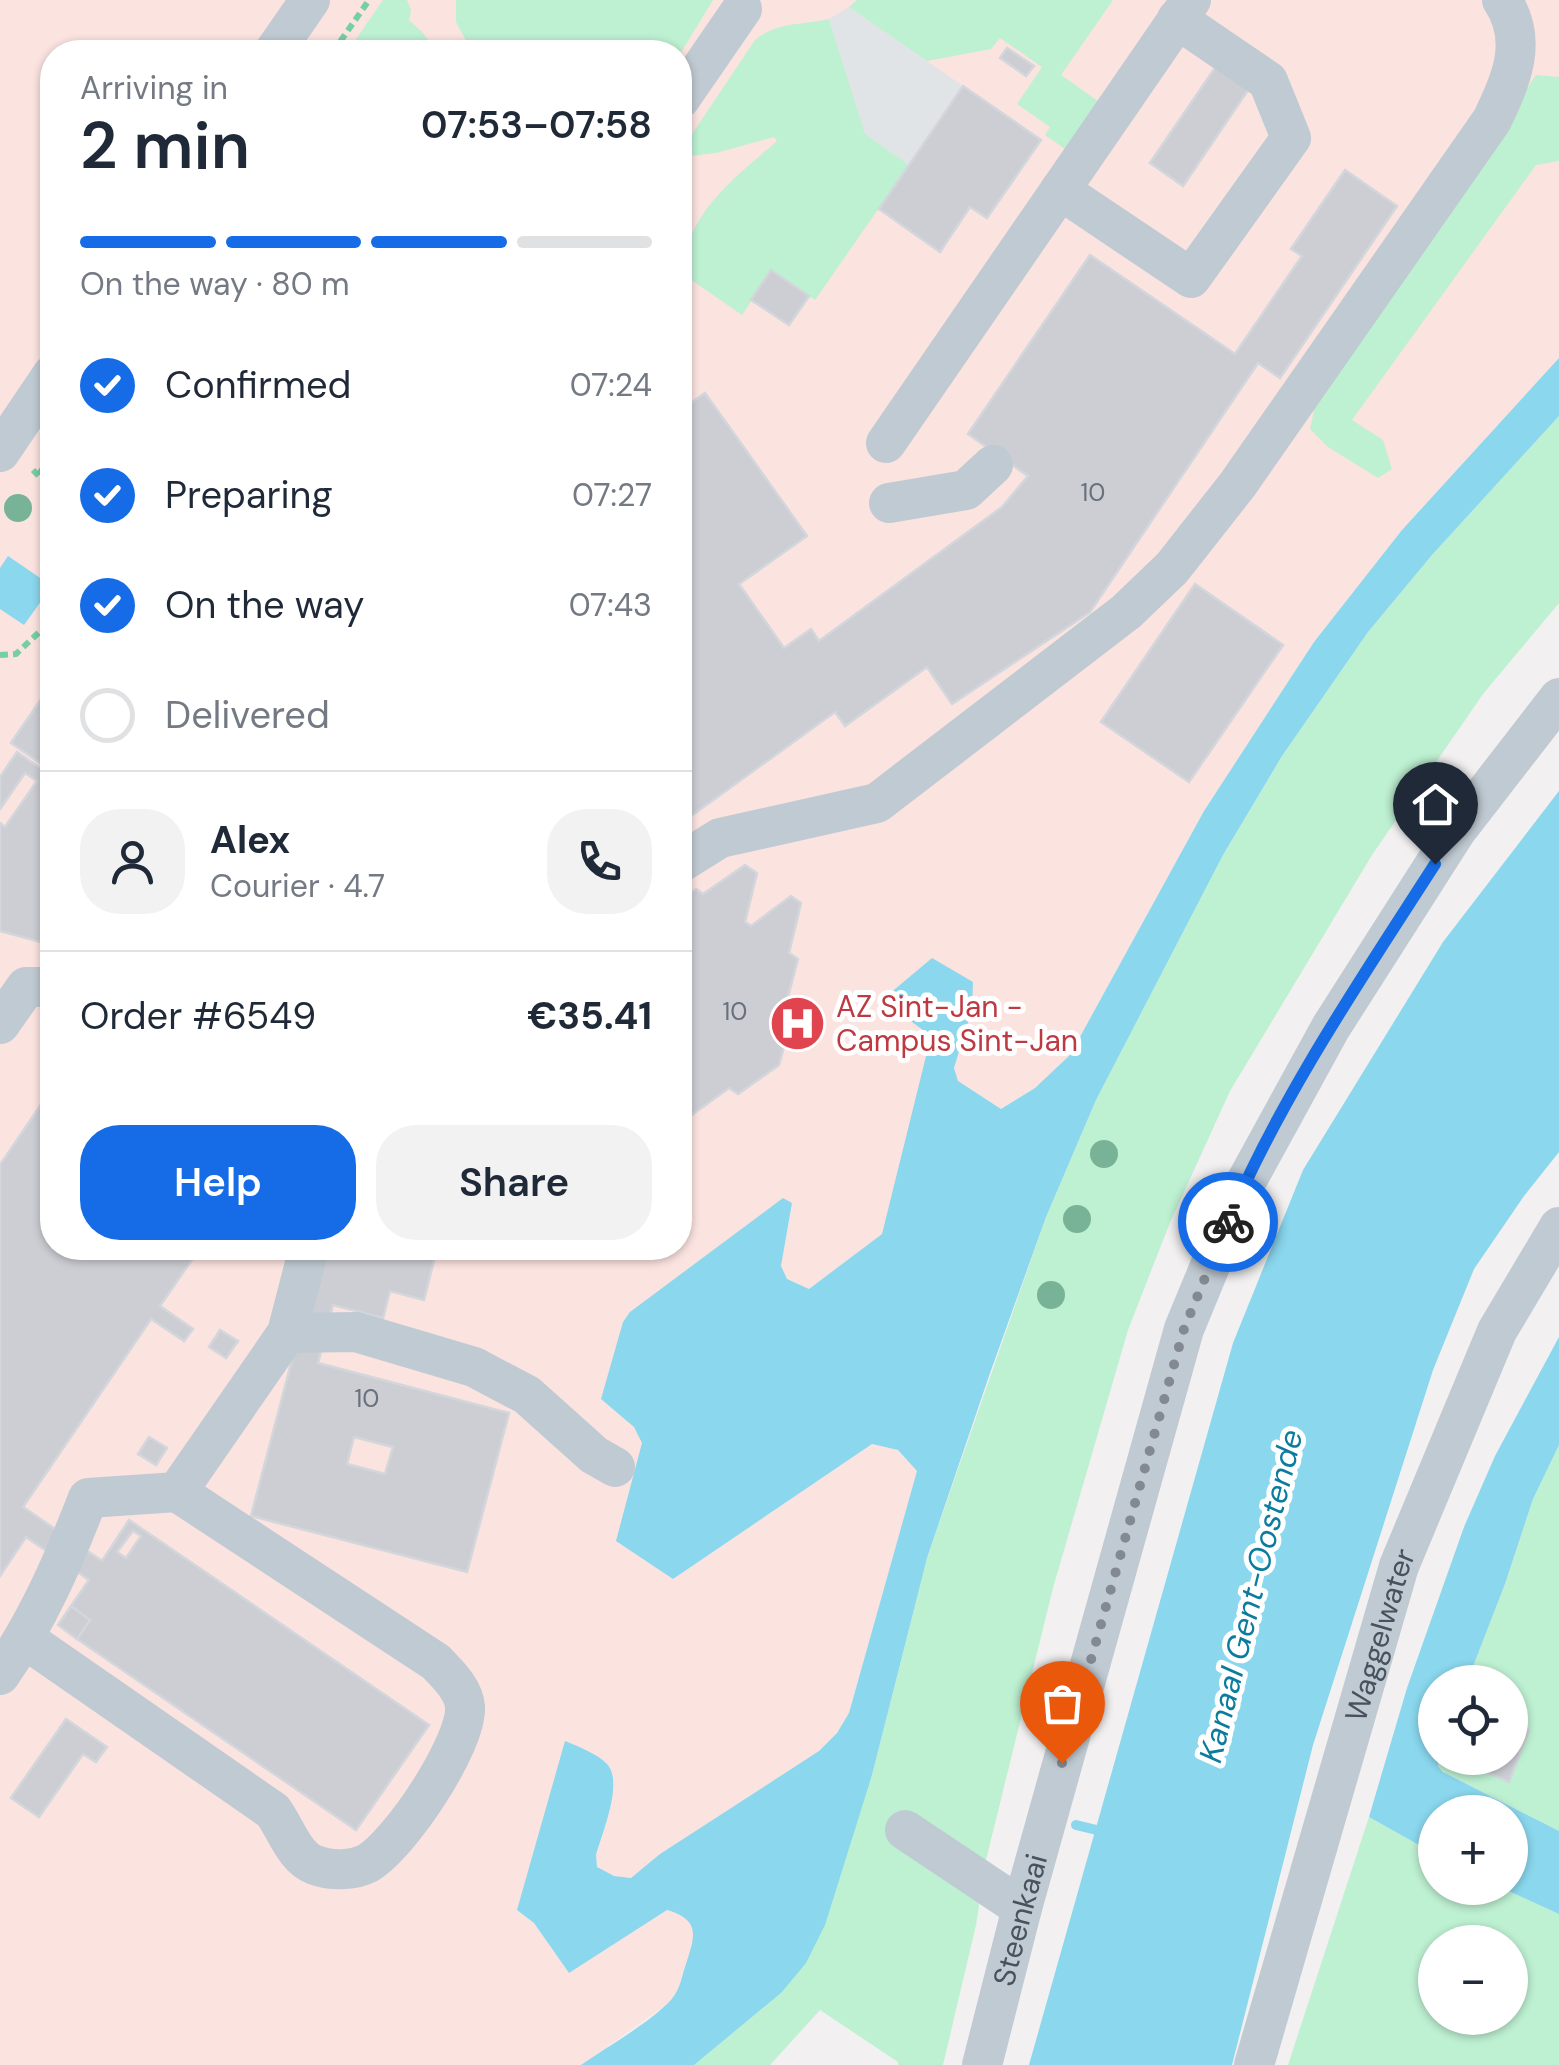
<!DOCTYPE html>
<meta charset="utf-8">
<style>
body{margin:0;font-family:"DM Sans",sans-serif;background:#f2f2f3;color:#1f2937;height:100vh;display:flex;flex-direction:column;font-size:38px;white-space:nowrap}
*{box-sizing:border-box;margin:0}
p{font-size:32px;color:#747a83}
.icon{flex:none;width:55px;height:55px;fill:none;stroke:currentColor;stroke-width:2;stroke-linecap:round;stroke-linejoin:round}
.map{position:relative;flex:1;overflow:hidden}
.drawer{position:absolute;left:40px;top:40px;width:652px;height:1220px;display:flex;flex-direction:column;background:#fff;border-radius:40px;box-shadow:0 2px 8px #0004}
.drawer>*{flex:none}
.tools{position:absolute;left:1418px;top:1665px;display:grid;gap:20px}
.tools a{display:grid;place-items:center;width:110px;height:110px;border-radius:50%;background:#fff;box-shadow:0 2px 8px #0004;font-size:50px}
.pin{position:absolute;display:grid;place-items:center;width:85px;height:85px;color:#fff;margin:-102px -42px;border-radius:50% 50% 50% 0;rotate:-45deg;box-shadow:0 0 10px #0007}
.pin .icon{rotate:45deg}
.courier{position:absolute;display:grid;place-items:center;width:100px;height:100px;margin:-50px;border:8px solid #166ce6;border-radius:50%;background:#fff;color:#222;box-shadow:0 2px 12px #0007}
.overview em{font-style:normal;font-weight:600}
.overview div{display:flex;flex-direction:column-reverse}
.overview{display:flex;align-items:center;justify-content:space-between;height:170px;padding:0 40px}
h1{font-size:65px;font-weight:600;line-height:75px}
.bar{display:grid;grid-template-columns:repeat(4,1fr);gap:15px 10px;align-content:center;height:120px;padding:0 40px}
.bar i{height:12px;border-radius:8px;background:#e0e1e3}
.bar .selected{background:#166ce6}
.bar p{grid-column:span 4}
.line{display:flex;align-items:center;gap:25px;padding:0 40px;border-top:2px solid #e0e1e3}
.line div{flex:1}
.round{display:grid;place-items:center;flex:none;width:105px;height:105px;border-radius:40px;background:#f2f2f3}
ol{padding:0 40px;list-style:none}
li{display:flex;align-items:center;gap:30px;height:110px}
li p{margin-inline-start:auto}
li .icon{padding:10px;border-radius:50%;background:#166ce6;color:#fff;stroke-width:4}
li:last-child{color:#747a83}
li i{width:55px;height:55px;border:5px solid #e0e1e3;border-radius:50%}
.button{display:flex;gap:20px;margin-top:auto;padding:20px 40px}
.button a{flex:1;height:115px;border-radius:40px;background:#166ce6;color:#fff;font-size:40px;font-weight:600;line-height:115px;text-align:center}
.button a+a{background:#f2f2f3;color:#1f2937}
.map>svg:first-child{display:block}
.medical{fill:#fbe3e0;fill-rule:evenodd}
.airport{fill:#e1e4e7}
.green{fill:#bef0d2;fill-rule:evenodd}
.water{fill:#8ad7ee}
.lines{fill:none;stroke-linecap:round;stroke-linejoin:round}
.stream{stroke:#8ad7ee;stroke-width:10}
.building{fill:#ccced4;stroke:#d3d6db;stroke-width:2.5;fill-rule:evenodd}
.path{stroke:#75cfa5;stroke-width:6;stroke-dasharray:8 5;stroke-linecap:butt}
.minor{stroke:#c0cad2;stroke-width:40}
.tree{fill:#78b397}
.done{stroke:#838991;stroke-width:10;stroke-dasharray:0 18}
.route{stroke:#166ce6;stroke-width:12}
.labels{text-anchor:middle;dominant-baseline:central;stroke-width:10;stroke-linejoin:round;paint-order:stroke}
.number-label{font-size:25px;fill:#68717c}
.health-label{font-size:30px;fill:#be3a42;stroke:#fff;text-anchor:start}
.street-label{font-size:30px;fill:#47525e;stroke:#fff}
.water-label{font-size:32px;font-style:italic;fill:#0b7c9e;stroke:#fff}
</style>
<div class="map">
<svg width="1559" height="2065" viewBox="0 0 1559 2065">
<rect width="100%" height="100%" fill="#f2f0f0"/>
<!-- medical -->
<path class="medical" d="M0 0H1559V358L1402 530 1314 642 1204 811 1070 1055 1035 1088 1001 1109 958 1081 954 1068 972 1009 932 1036 882 1234 809 1289 787 1279 781 1266 792 1204 601 1399 634 1427 643 1443 617 1541 673 1579 872 1444 898 1450 917 1471 849 1713 837 1733 819 1751 660 1854 632 1878 614 1876 597 1868 596 1855 615 1780 517 1910 534 1923 569 1973 667 1910 683 1915 694 1928V1946L681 1987 669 2003 581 2065H0ZM52 52H680V1248H52Z"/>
<!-- airport -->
<polygon class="airport" points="849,7 963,86 909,165 865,134 829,19"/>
<!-- green -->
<g class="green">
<polygon points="383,0 407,0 411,10 409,20 423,33 436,52 356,52 350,48"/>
<polygon points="456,0 713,0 680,54 472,52 456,22"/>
<polygon points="857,0 1113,0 1061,75 1098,101 1065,149 1045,135 1050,127 1017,104 1042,67 1000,38 991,49 927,61 849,7"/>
<path d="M829 19 865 134 909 165 815 300 771 271 742 315 680 272V253L684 255C697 205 739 174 777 141L774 137 716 153 680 157V152L755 40C777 22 802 25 829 19Z"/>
<polygon points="1536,75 1559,77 1559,161 1536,165 1352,420 1383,440 1392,469 1378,478 1328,447 1310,429 1317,397"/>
<polygon points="1559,416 1559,603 1483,694 1372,855 1230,1091 1169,1225 1128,1330 1053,1588 986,1860 976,1925 943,2065 898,2065 898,2062 820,2010 770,2065 694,2065 781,1993 872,1775 927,1558 1046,1217 1096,1100 1223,855 1282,756 1368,632 1432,555"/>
<polygon points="1559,1445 1559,1831 1445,1773 1438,1766 1439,1758 1510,1758 1510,1682 1467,1682 1505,1584 1533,1499"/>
<path d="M1369 1817 1435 1854V1888H1502L1559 1914V2065H1288ZM1435 1942H1510V2018H1435Z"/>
</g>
<!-- water -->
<g class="water">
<path d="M1559 358V416L1432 555 1368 632 1282 756 1223 855 1096 1100 1046 1217 989 1376 927 1558 872 1775 825 1925 806 1963 781 1993 694 2065H581C608 2046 648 2024 671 2000 681 1988 681 1978 686 1964 695 1936 701 1920 667 1910L569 1973 534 1923 517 1910 565 1741C579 1747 596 1753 607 1764 624 1782 602 1833 596 1855L597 1867 614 1876 631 1878 660 1854 819 1751 837 1733 849 1713 917 1471 898 1450 872 1444 673 1579 616 1541 642 1443 634 1427 601 1399 623 1322 630 1312 783 1198 792 1203 781 1266 787 1279 809 1289 882 1234 931 1036 882 1000 932 958 973 982 972 1009 954 1068 958 1081 1001 1109 1035 1088 1070 1055 1204 811 1314 642 1402 530Z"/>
<polygon points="8,556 52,586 24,625 0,609 0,568"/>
<polygon points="1559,791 1559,1152 1524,1196 1474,1269 1433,1370 1313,1745 1232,2065 1029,2065 1233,1343 1303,1170 1443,942"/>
<polygon points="1559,1337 1559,1445 1533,1499 1505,1584 1467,1682 1435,1682 1435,1758 1439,1758 1438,1766 1443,1772 1559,1831 1559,1914 1502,1888 1510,1888 1510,1812 1435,1812 1435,1854 1369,1817 1407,1688 1464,1527 1495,1456"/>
</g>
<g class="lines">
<!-- stream -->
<polyline class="stream" points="1076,1825 1109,1833"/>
</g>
<!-- building -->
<g class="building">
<polygon points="1007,48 1034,66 1026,76 1000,58"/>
<polygon points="1217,65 1250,87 1183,186 1150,163"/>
<polygon points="963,86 1041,140 987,218 970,207 940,252 879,209"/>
<polygon points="1345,170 1397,206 1280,378 1258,363 1090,612 952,704 927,667 845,726 835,712 680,824 680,411 705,393 807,536 739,584 784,648 811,629 819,641 1002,507 1028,476 968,434 1090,255 1235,354 1302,256 1291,249"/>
<polygon points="771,270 809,296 789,325 751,300"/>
<polygon points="1195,584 1283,645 1189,782 1101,722"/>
<polygon points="52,683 52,945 0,931 0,823 5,827 37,781 25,773 0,809 0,777 17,752 43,770 46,767 11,743"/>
<polygon points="745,865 757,873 745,922 751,926 791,896 801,903 789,953 798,959 785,1008 793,1013 779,1065 738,1094 729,1088 689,1117 680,1151 680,900 696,889 703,894"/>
<path d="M52 1088V1248H200L160 1306 193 1329 184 1341 151 1319 23 1507 102 1561 129 1520 429 1725 356 1830 77 1639 90 1620 71 1606 89 1580 26 1537 0 1576V1165ZM133 1531 141 1536 126 1558 117 1552Z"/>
<path d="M272 1248H437L424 1300 390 1291 383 1318 333 1305 318 1363 509 1413 467 1572 251 1516 318 1261ZM354 1437 393 1447 385 1474 347 1464Z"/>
<polygon points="220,1330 238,1341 226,1358 209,1347"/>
<polygon points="149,1437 167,1448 156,1465 138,1454"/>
<polygon points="71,1606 90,1620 77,1639 58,1625"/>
<polygon points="66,1719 107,1747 96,1762 83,1754 39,1817 11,1798"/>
<polygon points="1510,1721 1529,1730 1509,1782 1460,1760 1510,1758"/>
</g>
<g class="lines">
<!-- path -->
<g class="path">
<polyline points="333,52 369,0"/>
<polyline points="33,470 52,490"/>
<polyline points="39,474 52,455"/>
<polyline points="0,655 16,654 52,620"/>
</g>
<!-- minor -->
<g class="minor">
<polyline points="274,52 310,0"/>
<polyline points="680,99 742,9"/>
<polyline points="1060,190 1191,278 1291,138 1268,81 1177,19"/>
<polyline points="886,443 1191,0"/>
<polyline points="0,452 52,375"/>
<polyline points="889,503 966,490 993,465"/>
<path d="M680 863 720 838 877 803 1126 612 1172 568 1238 484 1492 120C1511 80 1529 41 1502 0"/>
<polyline points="0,1024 26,987 52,987"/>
<polyline points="287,1333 356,1332 474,1367 527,1395 594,1455 615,1467"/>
<path d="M25 1639 273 1811C286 1829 294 1857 315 1865 331 1871 353 1871 368 1863 400 1844 467 1744 465 1707 464 1689 447 1674 436 1662L177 1492"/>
<path d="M0 1675C38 1620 64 1560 88 1498L177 1492 287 1333 309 1248"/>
<polyline points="905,1830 1022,1908"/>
<path id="s1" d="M982 2065 1022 1908 1184 1329 1241 1191 1331 1027 1456 831 1559 698"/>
<path id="s2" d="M1254 2065 1399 1566 1497 1331 1559 1227"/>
</g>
</g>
<!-- trees -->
<g class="tree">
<circle cx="18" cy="508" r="14"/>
<circle cx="1104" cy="1154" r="14"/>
<circle cx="1077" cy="1219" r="14"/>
<circle cx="1051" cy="1295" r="14"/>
</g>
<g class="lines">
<!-- done -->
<polyline class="done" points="1062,1763 1184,1329 1228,1222"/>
<!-- route -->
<path class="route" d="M1228 1222C1280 1098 1363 976 1435 864"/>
</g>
<!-- icons -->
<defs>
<symbol id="hospital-disc" viewBox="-11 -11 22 22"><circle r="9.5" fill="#e0444e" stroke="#fff"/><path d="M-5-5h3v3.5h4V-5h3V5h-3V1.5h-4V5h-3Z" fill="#fff"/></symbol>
</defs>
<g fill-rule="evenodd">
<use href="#hospital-disc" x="766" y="992" width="63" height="63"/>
</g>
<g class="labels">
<!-- number labels -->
<g class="number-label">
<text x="1093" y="492">10</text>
<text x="735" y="1011">10</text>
<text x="367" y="1398">10</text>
</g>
<!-- health labels -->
<g class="health-label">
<text x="836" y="1006">AZ Sint-Jan -<tspan x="836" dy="34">Campus Sint-Jan</tspan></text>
</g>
<!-- street labels -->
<g class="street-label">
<text stroke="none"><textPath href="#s2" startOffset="448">Waggelwater</textPath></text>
<text stroke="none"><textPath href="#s1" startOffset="150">Steenkaai</textPath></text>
</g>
<!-- water labels -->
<g class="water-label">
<text transform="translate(1251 1596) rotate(-76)">Kanaal Gent-Oostende</text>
</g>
</g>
</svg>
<div class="tools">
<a><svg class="icon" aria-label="locate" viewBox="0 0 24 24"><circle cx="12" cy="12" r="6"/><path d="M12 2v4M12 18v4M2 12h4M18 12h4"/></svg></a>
<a>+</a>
<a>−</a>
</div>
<div class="pin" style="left:1062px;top:1763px;background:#ea580c"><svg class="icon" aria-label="bag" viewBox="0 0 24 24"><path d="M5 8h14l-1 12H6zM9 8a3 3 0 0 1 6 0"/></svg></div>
<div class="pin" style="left:1435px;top:864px;background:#1f2937"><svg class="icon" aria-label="home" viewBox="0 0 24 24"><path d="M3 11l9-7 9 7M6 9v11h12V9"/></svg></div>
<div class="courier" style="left:1228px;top:1222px"><svg class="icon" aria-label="bike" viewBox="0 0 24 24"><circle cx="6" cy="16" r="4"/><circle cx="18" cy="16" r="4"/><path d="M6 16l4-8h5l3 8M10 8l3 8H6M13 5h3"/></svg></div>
<section class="drawer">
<div class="overview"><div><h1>2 min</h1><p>Arriving in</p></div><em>07:53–07:58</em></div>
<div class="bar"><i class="selected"></i><i class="selected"></i><i class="selected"></i><i></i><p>On the way · 80 m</p></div>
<ol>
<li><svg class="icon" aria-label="check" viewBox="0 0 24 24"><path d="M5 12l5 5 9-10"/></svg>Confirmed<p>07:24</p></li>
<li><svg class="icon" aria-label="check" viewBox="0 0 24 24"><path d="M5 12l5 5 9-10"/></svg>Preparing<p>07:27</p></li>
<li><svg class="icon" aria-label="check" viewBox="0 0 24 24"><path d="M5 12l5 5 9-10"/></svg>On the way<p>07:43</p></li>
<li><i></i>Delivered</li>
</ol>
<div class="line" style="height:180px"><a class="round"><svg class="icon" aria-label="person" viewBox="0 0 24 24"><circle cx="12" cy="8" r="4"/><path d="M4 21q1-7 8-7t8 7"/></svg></a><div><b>Alex</b><p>Courier · 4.7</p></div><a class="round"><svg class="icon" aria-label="phone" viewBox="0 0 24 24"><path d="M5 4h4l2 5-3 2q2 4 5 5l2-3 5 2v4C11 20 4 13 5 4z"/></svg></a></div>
<div class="line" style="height:130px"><div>Order #6549</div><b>€35.41</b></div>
<div class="button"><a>Help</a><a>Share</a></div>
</section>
</div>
